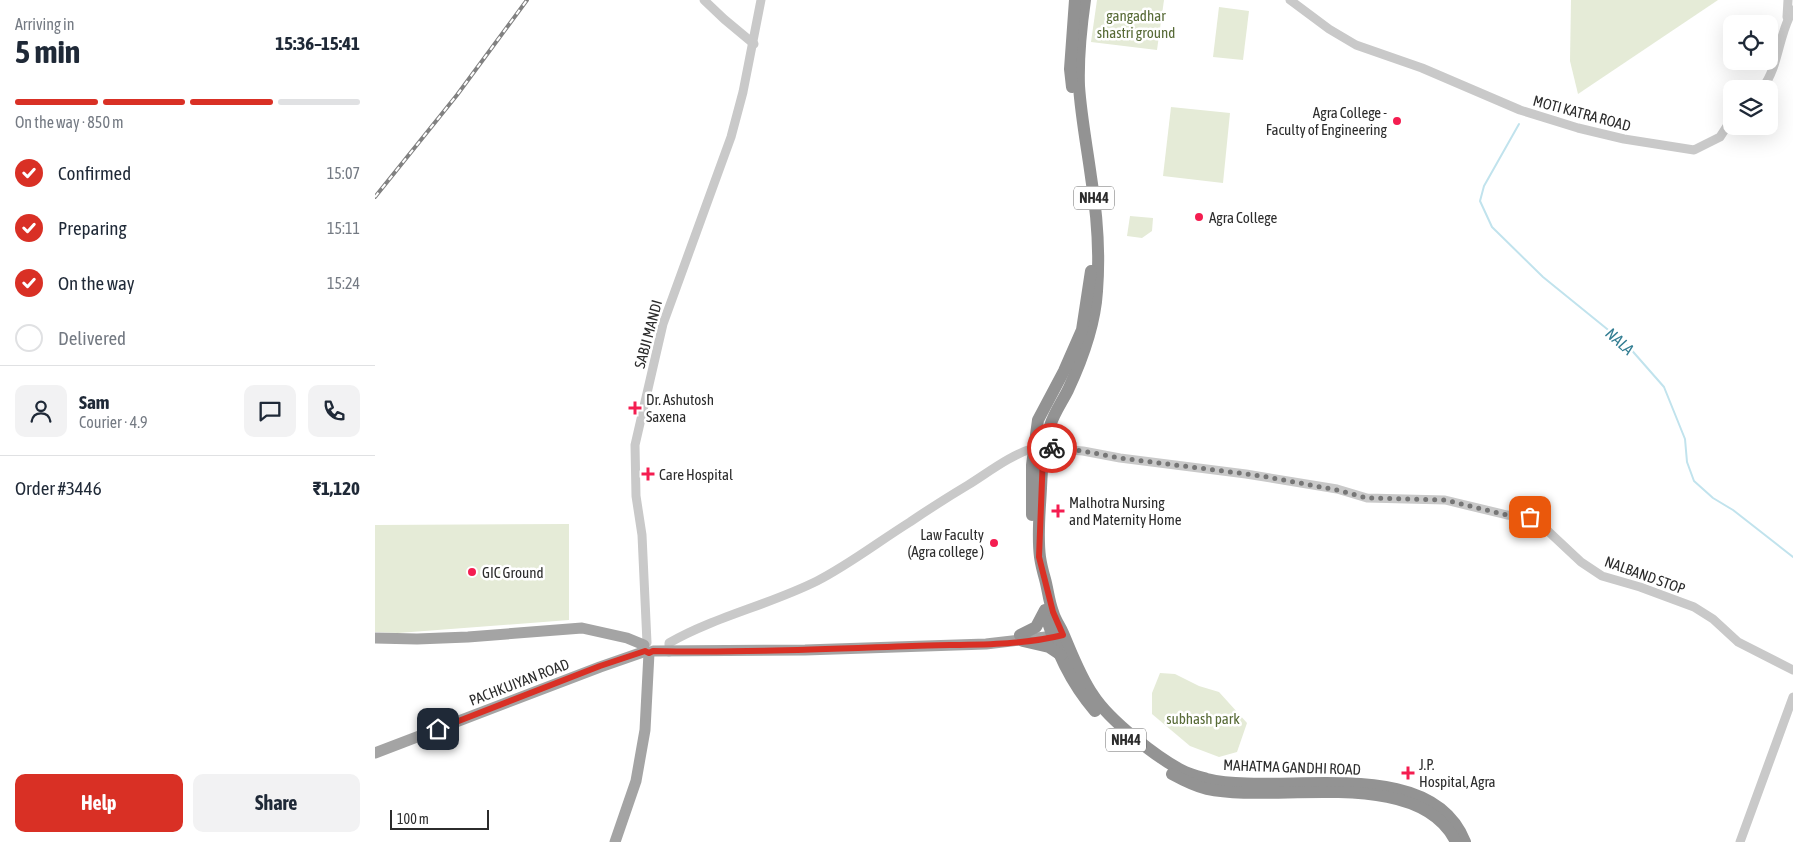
<!DOCTYPE html>
<meta charset="utf-8">
<style>
body{margin:0;font-family:"Asap Condensed",sans-serif;background:#f2f2f3;color:#1f2937;height:100vh;display:flex;flex-direction:column;font-size:19px;white-space:nowrap}
*{box-sizing:border-box;margin:0}
p{font-size:16px;color:#747a83}
.icon{flex:none;width:28px;height:28px;fill:none;stroke:currentColor;stroke-width:2;stroke-linecap:round;stroke-linejoin:round}
.map{position:relative;flex:1;overflow:hidden}
.details{display:flex;flex-direction:column;background:#fff;width:375px}
.details>*{flex:none}
.controls{position:absolute;left:1348px;top:15px;display:grid;gap:10px}
.controls a{display:grid;place-items:center;width:55px;height:55px;border-radius:10px;background:#fff;box-shadow:0 5px 20px #0002;font-size:25px}
.scale{position:absolute;left:15px;bottom:12px;width:99px;box-sizing:border-box;padding-left:5px;border:2px solid #2c2c2c;border-top:0;font-size:14px;line-height:18px;white-space:nowrap;color:#2c2c2c;-webkit-text-stroke:4px #fff;paint-order:stroke}
.pin{position:absolute;display:grid;place-items:center;width:42px;height:42px;color:#fff;margin:-21px;border-radius:10px;box-shadow:0 2px 8px #0006}
.courier{position:absolute;display:grid;place-items:center;width:50px;height:50px;margin:-25px;border:4px solid #d93025;border-radius:50%;background:#fff;color:#222;box-shadow:0 1px 6px #0007}
.overview em{font-style:normal;font-weight:700}
.overview div{display:flex;flex-direction:column-reverse}
.overview{display:flex;align-items:center;justify-content:space-between;height:85px;padding:0 15px}
h1{font-size:32px;font-weight:700;line-height:38px}
.bar{display:grid;grid-template-columns:repeat(4,1fr);gap:8px 5px;align-content:center;height:60px;padding:0 15px}
.bar i{height:6px;border-radius:4px;background:#e0e1e3}
.bar .on{background:#d93025}
.bar p{grid-column:span 4}
.line{display:flex;align-items:center;gap:12px;padding:0 15px;border-top:1px solid #e0e1e3}
.line div{flex:1}
.round{display:grid;place-items:center;flex:none;width:52px;height:52px;border-radius:10px;background:#f2f2f3}
ol{padding:0 15px;list-style:none}
li{display:flex;align-items:center;gap:15px;height:55px}
li p{margin-inline-start:auto}
li .icon{padding:5px;border-radius:50%;background:#d93025;color:#fff;stroke-width:4}
li:last-child{color:#747a83}
li i{width:28px;height:28px;border:2px solid #e0e1e3;border-radius:50%}
.cta{display:flex;gap:10px;margin-top:auto;padding:10px 15px}
.cta a{flex:1;height:58px;border-radius:10px;background:#d93025;color:#fff;font-size:20px;font-weight:700;line-height:58px;text-align:center}
.cta a+a{background:#f2f2f3;color:#1f2937}
main{display:flex;flex:1;min-height:0}
.map>svg:first-child{display:block}
.green{fill:#e5ebd7}
.lines{fill:none;stroke-linecap:round;stroke-linejoin:round}
.stream{stroke:#c1e3ed;stroke-width:2}
.minor{stroke:#c9c9c9;stroke-width:9}
.major{stroke:#a4a4a4;stroke-width:11}
.highway{stroke:#939393;stroke-width:12}
.rail-casing{stroke:#818181;stroke-width:4}
.rail{stroke:#fff;stroke-width:2;stroke-dasharray:5.5;stroke-linecap:butt}
.done{stroke:#767676;stroke-width:5;stroke-dasharray:0 9}
.route{stroke:#d93025;stroke-width:6}
.poi-dot{fill:#f41d50;stroke:#fff;stroke-width:2}
.labels{text-anchor:middle;dominant-baseline:central;stroke-width:5;stroke-linejoin:round;paint-order:stroke}
.shield{fill:#fff;stroke:#6b6b6b;stroke-width:1}
.shield-label{font-size:14px;font-weight:bold;fill:#2c2c2c}
.park-label{font-size:15px;fill:#576a36;stroke:#fff}
.poi-label{font-size:15px;fill:#2c2c2c;stroke:#fff;text-anchor:start}
.street-label{font-size:15px;fill:#2c2c2c;stroke:#fff}
.water-label{font-size:16px;font-style:italic;fill:#347e93;stroke:#fff}
</style>
<main>
<section class="details">
<div class="overview"><div><h1>5 min</h1><p>Arriving in</p></div><em>15:36–15:41</em></div>
<div class="bar"><i class="on"></i><i class="on"></i><i class="on"></i><i></i><p>On the way · 850 m</p></div>
<ol>
<li><svg class="icon" aria-label="check" viewBox="0 0 24 24"><path d="M5 12l5 5 9-10"/></svg>Confirmed<p>15:07</p></li>
<li><svg class="icon" aria-label="check" viewBox="0 0 24 24"><path d="M5 12l5 5 9-10"/></svg>Preparing<p>15:11</p></li>
<li><svg class="icon" aria-label="check" viewBox="0 0 24 24"><path d="M5 12l5 5 9-10"/></svg>On the way<p>15:24</p></li>
<li><i></i>Delivered</li>
</ol>
<div class="line" style="height:90px"><a class="round"><svg class="icon" aria-label="person" viewBox="0 0 24 24"><circle cx="12" cy="8" r="4"/><path d="M4 21q1-7 8-7t8 7"/></svg></a><div><b>Sam</b><p>Courier · 4.9</p></div><a class="round"><svg class="icon" aria-label="chat" viewBox="0 0 24 24"><path d="M4 5h16v11H9l-5 4z"/></svg></a><a class="round"><svg class="icon" aria-label="phone" viewBox="0 0 24 24"><path d="M5 4h4l2 5-3 2q2 4 5 5l2-3 5 2v4C11 20 4 13 5 4z"/></svg></a></div>
<div class="line" style="height:65px"><div>Order #3446</div><b>₹1,120</b></div>
<div class="cta"><a>Help</a><a>Share</a></div>
</section>
<div class="map">
<svg width="1418" height="842" viewBox="0 0 1418 842">
<rect width="100%" height="100%" fill="#fff"/>
<!-- green -->
<g class="green">
<polygon points="722,0 789,0 782,50 716,42"/>
<polygon points="1196,0 1343,0 1203,94 1195,61"/>
<polygon points="844,7 874,11 868,60 838,57"/>
<polygon points="796,107 855,113 848,183 788,176"/>
<polygon points="755,216 778,218 777,231 767,238 752,236"/>
<polygon points="194,524 194,620 23,633 0,632 0,525"/>
<polygon points="785,673 800,674 824,686 844,692 872,723 862,752 844,757 815,746 777,714 777,693"/>
</g>
<g class="lines">
<!-- stream -->
<polyline class="stream" points="1144,124 1109,186 1105,201 1117,227 1168,277 1253,346 1289,387 1310,439 1312,462 1319,481 1338,498 1358,510 1418,557"/>
<!-- minor -->
<g class="minor">
<polyline points="329,0 349,19 379,44"/>
<polyline points="915,0 954,29 981,45 1047,68 1145,110 1203,128 1249,139 1319,150 1345,137 1356,120"/>
<polyline points="1412,17 1413,0"/>
<path d="M1387 89C1405 65 1403 34 1418 10"/>
<polyline points="669,448 708,451 745,458 871,474 962,489 992,498 1070,500 1132,515 1159,518 1206,562 1227,576 1265,587 1319,607 1338,619 1363,642 1418,670"/>
<polyline points="272,643 267,535 261,496 260,445 288,324 356,137 368,92 386,0"/>
<path d="M294 652V643C339 617 394 605 442 581 475 564 503 542 535 522 554 509 573 497 593 485 614 472 635 455 659 448"/>
<polyline points="1365,842 1418,697"/>
</g>
<!-- major -->
<g class="major">
<polyline points="0,638 42,639 93,637 207,628 252,638 269,645"/>
<polyline points="278,651 430,650 611,644 687,635"/>
<polyline points="0,753 225,667 271,651"/>
<polyline points="240,842 261,781 270,730 274,653"/>
</g>
<!-- highway -->
<g class="highway">
<path d="M710 0C706 28 703 57 704 86 706 116 712 147 716 177 722 214 725 253 722 291 720 325 707 360 693 390 687 402 679 413 675 426 668 446 667 466 666 488 665 510 662 534 665 557 666 564 668 572 670 579 673 590 674 602 678 612 680 620 685 626 688 633 697 654 705 676 718 695 734 720 783 759 810 772 816 775 825 777 832 779 905 797 1055 752 1090 842"/>
<polyline points="697,87 695,69 700,0"/>
<polyline points="657,515 657,465 663,420 689,371 707,330 716,271"/>
<path d="M670 611C679 647 696 683 720 711"/>
<polyline points="645,635 661,627 670,610"/>
<polyline points="648,641 674,647 686,655"/>
<path d="M797 774C808 780 820 786 832 789 899 804 1044 765 1081 842"/>
</g>
<defs>
<polyline id="rail" points="0,197 82,95 152,0"/>
</defs>
<!-- rail casing -->
<use href="#rail" class="rail-casing"/>
<!-- rail -->
<use href="#rail" class="rail"/>
</g>
<g class="lines">
<!-- done -->
<polyline class="done" points="677,448 708,451 745,458 887,476 962,490 992,498 1070,500 1132,515 1155,517"/>
<!-- route -->
<path class="route" d="M63 729 225 666 270 651 274 653 278 651C364 653 451 649 537 646 587 644 640 647 688 635L678 612 664 557 668 455 669 448H677"/>
</g>
<!-- markers -->
<g class="poi-dot">
<circle cx="1022" cy="121" r="5"/>
<circle cx="824" cy="217" r="5"/>
<path d="M257.5 400.5h5v5h5v5h-5v5h-5v-5h-5v-5h5z"/>
<path d="M270.5 466.5h5v5h5v5h-5v5h-5v-5h-5v-5h5z"/>
<path d="M680.5 503.5h5v5h5v5h-5v5h-5v-5h-5v-5h5z"/>
<circle cx="619" cy="543" r="5"/>
<circle cx="97" cy="572" r="5"/>
<path d="M1030.5 765.5h5v5h5v5h-5v5h-5v-5h-5v-5h5z"/>
</g>
<g class="labels">
<!-- shield labels -->
<g class="shield">
<rect x="699" y="186.5" width="40" height="23" rx="4"/>
<rect x="731" y="728.5" width="40" height="23" rx="4"/>
</g>
<g class="shield-label">
<text x="719" y="198">NH44</text>
<text x="751" y="740">NH44</text>
</g>
<!-- park labels -->
<g class="park-label">
<text x="761" y="15">gangadhar<tspan x="761" dy="17">shastri ground</tspan></text>
<text x="828" y="718">subhash park</text>
</g>
<!-- poi labels -->
<g class="poi-label">
<text x="1012" y="112" text-anchor="end">Agra College -<tspan x="1012" dy="17">Faculty of Engineering</tspan></text>
<text x="834" y="217">Agra College</text>
<text x="271" y="399">Dr. Ashutosh<tspan x="271" dy="17">Saxena</tspan></text>
<text x="284" y="474">Care Hospital</text>
<text x="694" y="502">Malhotra Nursing<tspan x="694" dy="17">and Maternity Home</tspan></text>
<text x="609" y="534" text-anchor="end">Law Faculty<tspan x="609" dy="17">(Agra college )</tspan></text>
<text x="107" y="572">GIC Ground</text>
<text x="1044" y="764">J.P.<tspan x="1044" dy="17">Hospital, Agra</tspan></text>
</g>
<!-- street labels -->
<g class="street-label">
<text transform="translate(1207 113) rotate(15)">MOTI KATRA ROAD</text>
<text transform="translate(273 334) rotate(-75)">SABJI MANDI</text>
<text transform="translate(1270 575) rotate(20)">NALBAND STOP</text>
<text transform="translate(144 682) rotate(-21)">PACHKUIYAN ROAD</text>
<text transform="translate(917 767) rotate(2)">MAHATMA GANDHI ROAD</text>
</g>
<!-- water labels -->
<g class="water-label">
<text transform="translate(1245 341) rotate(42)">NALA</text>
</g>
</g>
</svg>
<div class="controls">
<a><svg class="icon" aria-label="locate" viewBox="0 0 24 24"><circle cx="12" cy="12" r="6"/><path d="M12 2v4M12 18v4M2 12h4M18 12h4"/></svg></a>
<a><svg class="icon" aria-label="layers" viewBox="0 0 24 24"><path d="M12 4l9 5-9 5-9-5zM3 14l9 5 9-5"/></svg></a>
</div>
<div class="scale">100 m</div>
<div class="pin" style="left:1155px;top:517px;background:#ea580c"><svg class="icon" aria-label="bag" viewBox="0 0 24 24"><path d="M5 8h14l-1 12H6zM9 8a3 3 0 0 1 6 0"/></svg></div>
<div class="pin" style="left:63px;top:729px;background:#1f2937"><svg class="icon" aria-label="home" viewBox="0 0 24 24"><path d="M3 11l9-7 9 7M6 9v11h12V9"/></svg></div>
<div class="courier" style="left:677px;top:448px"><svg class="icon" aria-label="bike" viewBox="0 0 24 24"><circle cx="6" cy="16" r="4"/><circle cx="18" cy="16" r="4"/><path d="M6 16l4-8h5l3 8M10 8l3 8H6M13 5h3"/></svg></div>
</div>
</main>
